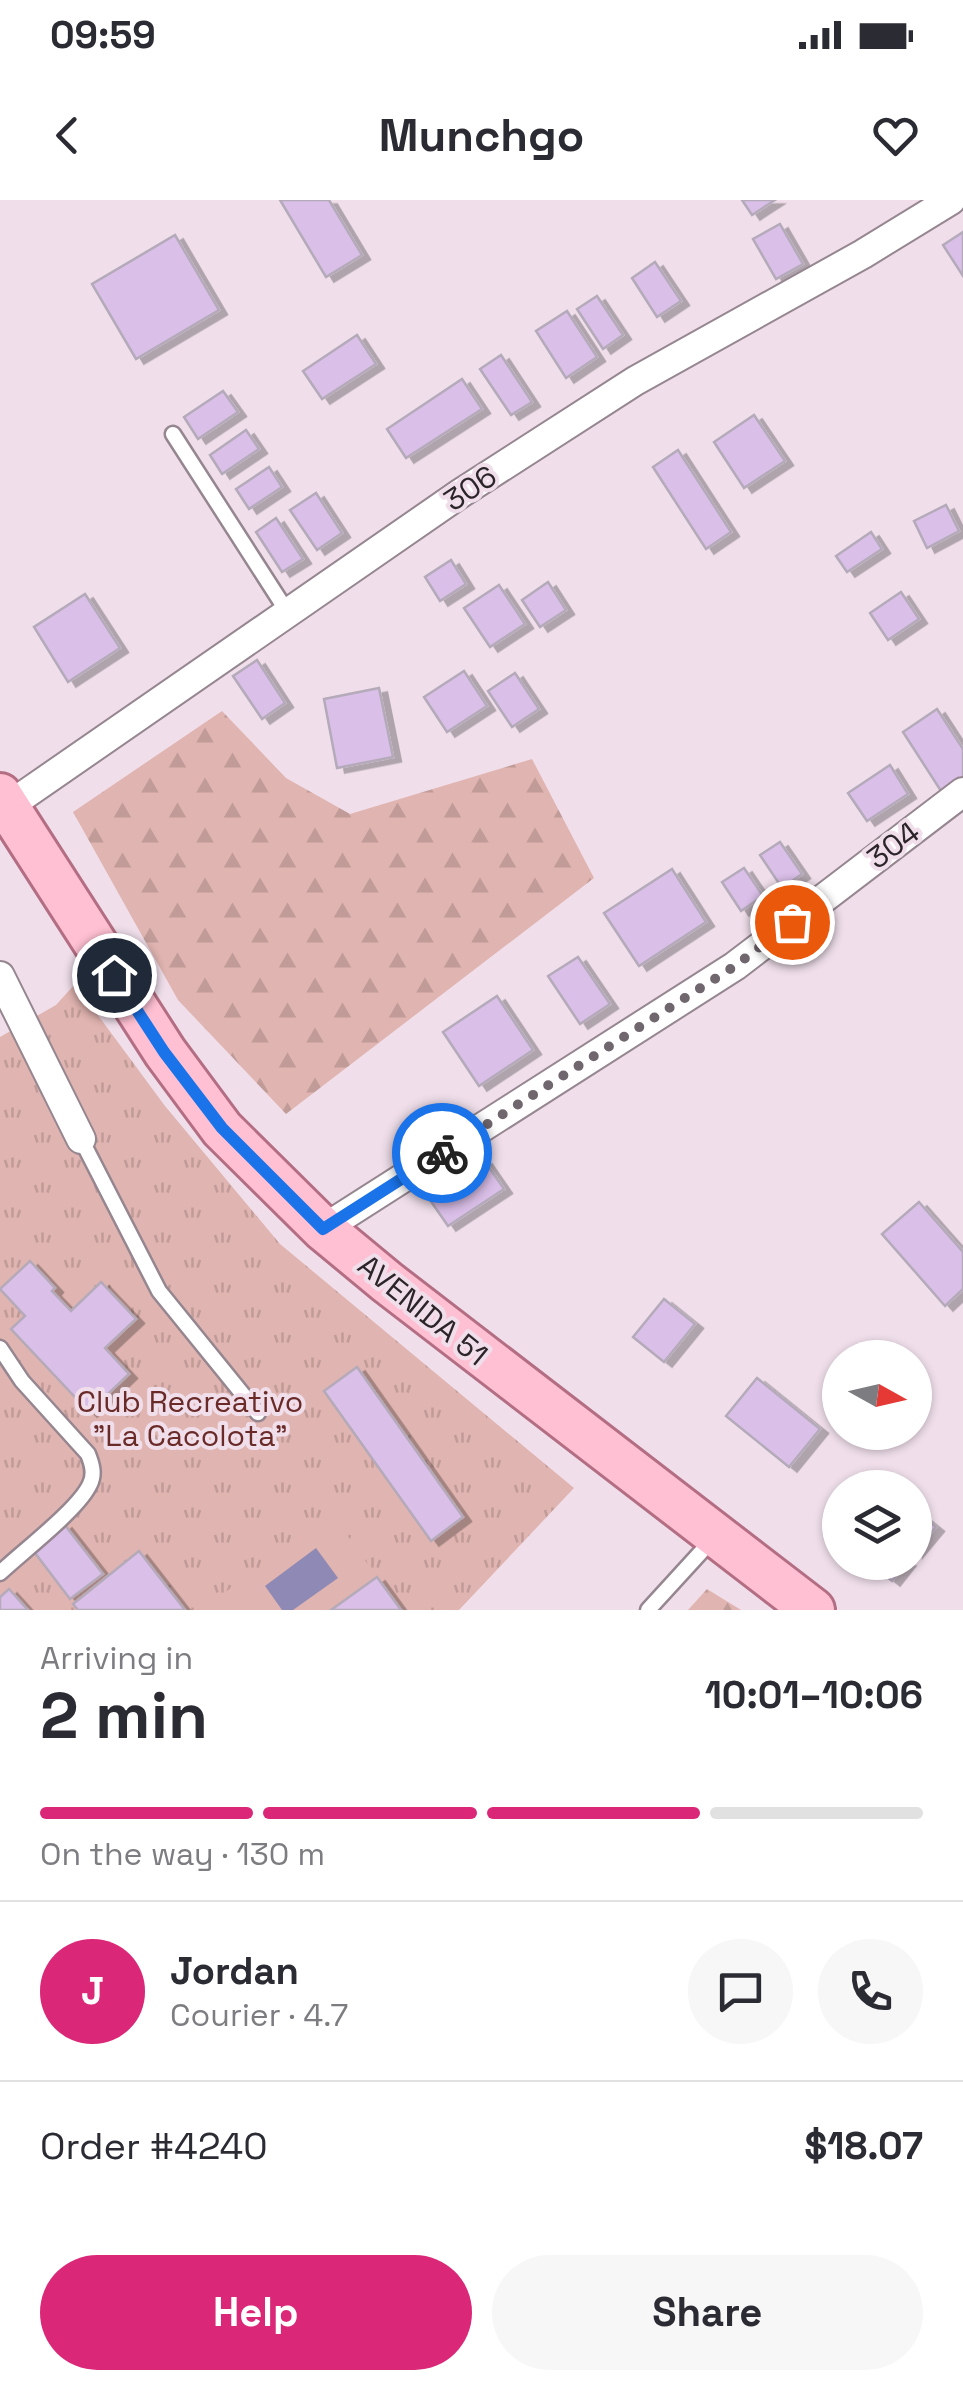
<!DOCTYPE html>
<meta charset="utf-8">
<style>
body{margin:0;font-family:"Space Grotesk",sans-serif;background:#f7f7f7;color:#2b2b33;height:100vh;display:flex;flex-direction:column;font-size:38px;white-space:nowrap}
*{box-sizing:border-box;margin:0}
p{font-size:32px;color:#7c7c81}
.icon{flex:none;width:55px;height:55px;fill:none;stroke:currentColor;stroke-width:2;stroke-linecap:round;stroke-linejoin:round}
.map{position:relative;height:1410px;overflow:hidden}
.panel{display:flex;flex-direction:column;background:#fff;flex:1}
.panel>*{flex:none}
.needle{width:65px;rotate:98deg}
.buttons{position:absolute;left:822px;top:1140px;display:grid;gap:20px}
.buttons a{display:grid;place-items:center;width:110px;height:110px;border-radius:50%;background:#fff;box-shadow:0 2px 8px #0004;font-size:50px}
.pin{position:absolute;display:grid;place-items:center;width:85px;height:85px;color:#fff;margin:-42px;border:5px solid #fff;border-radius:50%;box-shadow:0 2px 10px #0007}
.courier{position:absolute;display:grid;place-items:center;width:100px;height:100px;margin:-50px;border:8px solid #1a73e8;border-radius:50%;background:#fff;color:#222;box-shadow:0 2px 12px #0007}
.headline em{font-style:normal;font-weight:600}
.headline div{display:flex;flex-direction:column-reverse}
.headline{display:flex;align-items:center;justify-content:space-between;height:170px;padding:0 40px}
h1{font-size:65px;font-weight:600;line-height:75px}
.bar{display:grid;grid-template-columns:repeat(4,1fr);gap:15px 10px;align-content:center;height:120px;padding:0 40px}
.bar i{height:12px;border-radius:8px;background:#e1e1e2}
.bar .current{background:#db2777}
.bar p{grid-column:span 4}
.line{display:flex;align-items:center;gap:25px;padding:0 40px;border-top:2px solid #e1e1e2}
.line div{flex:1}
.round{display:grid;place-items:center;flex:none;width:105px;height:105px;border-radius:52px;background:#f7f7f7}
.cta{display:flex;gap:20px;margin-top:auto;padding:20px 40px}
.cta a{flex:1;height:115px;border-radius:60px;background:#db2777;color:#fff;font-size:40px;font-weight:600;line-height:115px;text-align:center}
.cta a+a{background:#f7f7f7;color:#2b2b33}
.status{display:flex;justify-content:space-between;align-items:center;height:70px;padding:0 50px;background:#fff;direction:ltr}
.status svg{height:28px;fill:currentColor}
header{display:flex;justify-content:space-between;align-items:center;height:130px;padding:0 40px;background:#fff;font-size:45px;font-weight:600}
.map>svg:first-child{display:block}
.grass{fill:url(#grass-tufts)}
.forest{fill:url(#forest-firs)}
.pitch{fill:#e0b4b0}
.water{fill:#8f8ab5}
.building{fill:#dabfe8;stroke:#b4aab9;stroke-width:2.5;filter:url(#shadow)}
.lines{fill:none;stroke-linecap:round;stroke-linejoin:round}
.service-casing{stroke:#958690;stroke-width:19}
.minor-casing{stroke:#958690;stroke-width:32}
.primary-casing{stroke:#b46e83;stroke-width:48}
.service{stroke:#fff;stroke-width:14}
.minor{stroke:#fff;stroke-width:28}
.primary{stroke:#fec0d2;stroke-width:42}
.done{stroke:#70666d;stroke-width:10;stroke-dasharray:0 18}
.route{stroke:#1a73e8;stroke-width:12}
.labels{text-anchor:middle;dominant-baseline:central;stroke-width:8;stroke-linejoin:round;paint-order:stroke}
.street-label{font-size:30px;fill:#2b2529;stroke:#f0dfeb}
.park-label{font-size:30px;fill:#6a2a27;stroke:#f0dfeb}
</style>
<div class="status"><b>09:59</b><svg viewBox="0 0 49 12"><path d="M0 12V9h3v3zM5 12V6h3v6zM10 12V3h3v9zM15 12V0h3v12zM26 1h20v11H26zM47 4h2v5h-2z"/></svg></div>
<header><svg class="icon" aria-label="back" viewBox="0 0 24 24"><path d="M15 5l-7 7 7 7"/></svg>Munchgo<svg class="icon" aria-label="heart" viewBox="0 0 24 24"><path d="M12 20l-8-8c-3-5 5-10 8-4 3-6 11-1 8 4z"/></svg></header>
<div class="map">
<svg width="963" height="1410" viewBox="0 0 963 1410">
<defs>
<pattern id="grass-tufts" width="24" height="20" patternUnits="userSpaceOnUse" patternTransform="scale(2.5)"><rect width="24" height="20" fill="#e0b4b0"/><path d="M3 7l-1-3M5 7V3M7 7l1-3M15 17l-1-3M17 17v-4M19 17l1-3" fill="none" stroke="#c09b97"/></pattern>
<pattern id="forest-firs" width="22" height="20" patternUnits="userSpaceOnUse" patternTransform="scale(2.5)"><rect width="22" height="20" fill="#e0b4b0"/><path d="M5 1l3.5 6h-7zM16 11l3.5 6h-7z" fill="#c09b97"/></pattern>
<filter id="shadow"><feDropShadow dx="8" dy="4.5" stdDeviation="0" flood-color="#0004"/></filter>
</defs>
<rect width="100%" height="100%" fill="#f0dfeb"/>
<!-- grass -->
<polygon class="grass" points="75,784 165,906 280,1044 574,1288 459,1410 0,1410 0,837 56,805"/>
<!-- forest -->
<g class="forest">
<polygon points="222,511 286,578 350,614 532,559 594,678 286,914 178,800 73,612"/>
<polygon points="707,1389 741,1410 688,1410"/>
</g>
<!-- pitch -->
<polygon class="pitch" points="333,1315 377,1377 331,1410 236,1410 224,1393"/>
<!-- water -->
<polygon class="water" points="316,1348 338,1378 293,1410 282,1410 265,1386"/>
<!-- building -->
<g class="building">
<polygon points="280,0 329,0 362,55 326,77"/>
<polygon points="742,0 775,0 752,15"/>
<polygon points="780,24 803,64 776,79 753,39"/>
<polygon points="963,32 963,76 943,45"/>
<polygon points="175,35 219,110 136,159 92,84"/>
<polygon points="655,62 681,101 657,117 632,78"/>
<polygon points="597,96 623,135 603,149 577,109"/>
<polygon points="567,111 597,157 566,178 536,131"/>
<polygon points="357,135 376,164 322,199 303,171"/>
<polygon points="501,155 532,202 511,215 480,169"/>
<polygon points="462,179 482,209 406,258 387,229"/>
<polygon points="223,191 238,212 198,239 184,217"/>
<polygon points="754,215 785,261 744,288 714,242"/>
<polygon points="246,230 259,249 222,274 210,255"/>
<polygon points="678,250 731,332 706,349 653,267"/>
<polygon points="269,267 282,287 249,309 236,289"/>
<polygon points="316,293 342,333 317,350 290,310"/>
<polygon points="946,305 959,331 927,348 914,321"/>
<polygon points="276,318 303,359 282,372 256,332"/>
<polygon points="871,332 882,349 847,372 836,356"/>
<polygon points="451,360 466,384 440,401 425,377"/>
<polygon points="548,382 566,410 540,427 522,400"/>
<polygon points="499,385 525,424 490,447 464,408"/>
<polygon points="901,392 919,419 888,440 870,413"/>
<polygon points="85,394 120,448 68,482 34,427"/>
<polygon points="257,460 285,503 262,519 233,476"/>
<polygon points="464,471 487,506 447,532 424,497"/>
<polygon points="515,473 539,509 512,527 488,491"/>
<polygon points="379,488 393,557 337,568 324,499"/>
<polygon points="937,509 963,549 963,577 941,591 903,532"/>
<polygon points="890,565 908,594 867,621 848,593"/>
<polygon points="780,642 802,674 782,688 760,655"/>
<polygon points="744,668 763,696 741,711 722,682"/>
<polygon points="672,669 706,722 639,766 604,713"/>
<polygon points="578,757 610,804 580,824 548,776"/>
<polygon points="497,796 533,850 479,886 443,832"/>
<polygon points="484,960 504,989 448,1026 428,997"/>
<polygon points="919,1002 963,1052 963,1089 945,1106 882,1034"/>
<polygon points="30,1061 55,1088 52,1091 71,1111 101,1082 136,1119 105,1148 129,1174 89,1212 11,1129 25,1116 0,1089"/>
<polygon points="664,1099 695,1124 664,1162 633,1137"/>
<polygon points="357,1167 463,1317 431,1341 324,1191"/>
<polygon points="757,1178 820,1229 789,1267 726,1216"/>
<polygon points="916,1311 936,1327 915,1352 915,1312"/>
<polygon points="64,1324 103,1374 70,1399 32,1349"/>
<polygon points="139,1351 185,1410 78,1410 73,1404"/>
<polygon points="874,1362 907,1362 892,1381 872,1365"/>
<polygon points="377,1377 401,1410 331,1410"/>
<polygon points="9,1389 28,1410 0,1410 0,1397"/>
</g>
<g class="lines">
<defs>
<g id="service">
<polyline points="173,234 288,413"/>
<polyline points="81,939 159,1091 258,1213"/>
<path d="M0 1148 22 1181 88 1254C92 1264 95 1274 90 1284 79 1309 22 1352 0 1373"/>
<polyline points="648,1410 712,1340"/>
</g>
<g id="minor">
<polyline points="7,607 461,293 635,181 863,54 951,0"/>
<polyline points="0,776 81,939"/>
<polyline points="323,1029 735,766 963,592"/>
</g>
<polyline id="primary" points="0,595 165,852 222,929 323,1029 387,1082 813,1410"/>
</defs>
<!-- service casing -->
<use href="#service" class="service-casing"/>
<!-- minor casing -->
<use href="#minor" class="minor-casing"/>
<!-- primary casing -->
<use href="#primary" class="primary-casing"/>
<!-- service -->
<use href="#service" class="service"/>
<!-- minor -->
<use href="#minor" class="minor"/>
<!-- primary -->
<use href="#primary" class="primary"/>
</g>
<g class="lines">
<!-- done -->
<polyline class="done" points="442,953 735,766 792,722"/>
<!-- route -->
<polyline class="route" points="114,775 164,852 222,928 323,1029 442,953"/>
</g>
<g class="labels">
<!-- street labels -->
<g class="street-label">
<text transform="translate(470 288) rotate(-34)">306</text>
<text transform="translate(893 645) rotate(-37)">304</text>
<text transform="translate(423 1110) rotate(39)">AVENIDA 51</text>
</g>
<!-- park labels -->
<g class="park-label">
<text x="190" y="1201">Club Recreativo<tspan x="190" dy="34">"La Cacolota"</tspan></text>
</g>
</g>
</svg>
<div class="buttons">
<a><svg class="needle" viewBox="-14 -14 28 28"><path d="M0-13l5 13h-10z" fill="#e53935"/><path d="M0 13l5-13h-10z" fill="#7c7c81"/></svg></a>
<a><svg class="icon" aria-label="layers" viewBox="0 0 24 24"><path d="M12 4l9 5-9 5-9-5zM3 14l9 5 9-5"/></svg></a>
</div>
<div class="pin" style="left:792px;top:722px;background:#ea580c"><svg class="icon" aria-label="bag" viewBox="0 0 24 24"><path d="M5 8h14l-1 12H6zM9 8a3 3 0 0 1 6 0"/></svg></div>
<div class="pin" style="left:114px;top:775px;background:#1f2937"><svg class="icon" aria-label="home" viewBox="0 0 24 24"><path d="M3 11l9-7 9 7M6 9v11h12V9"/></svg></div>
<div class="courier" style="left:442px;top:953px"><svg class="icon" aria-label="bike" viewBox="0 0 24 24"><circle cx="6" cy="16" r="4"/><circle cx="18" cy="16" r="4"/><path d="M6 16l4-8h5l3 8M10 8l3 8H6M13 5h3"/></svg></div>
</div>
<section class="panel">
<div class="headline"><div><h1>2 min</h1><p>Arriving in</p></div><em>10:01–10:06</em></div>
<div class="bar"><i class="current"></i><i class="current"></i><i class="current"></i><i></i><p>On the way · 130 m</p></div>
<div class="line" style="height:180px"><b class="round" style="background:#db2777;color:#fff">J</b><div><b>Jordan</b><p>Courier · 4.7</p></div><a class="round"><svg class="icon" aria-label="chat" viewBox="0 0 24 24"><path d="M4 5h16v11H9l-5 4z"/></svg></a><a class="round"><svg class="icon" aria-label="phone" viewBox="0 0 24 24"><path d="M5 4h4l2 5-3 2q2 4 5 5l2-3 5 2v4C11 20 4 13 5 4z"/></svg></a></div>
<div class="line" style="height:130px"><div>Order #4240</div><b>$18.07</b></div>
<div class="cta"><a>Help</a><a>Share</a></div>
</section>
